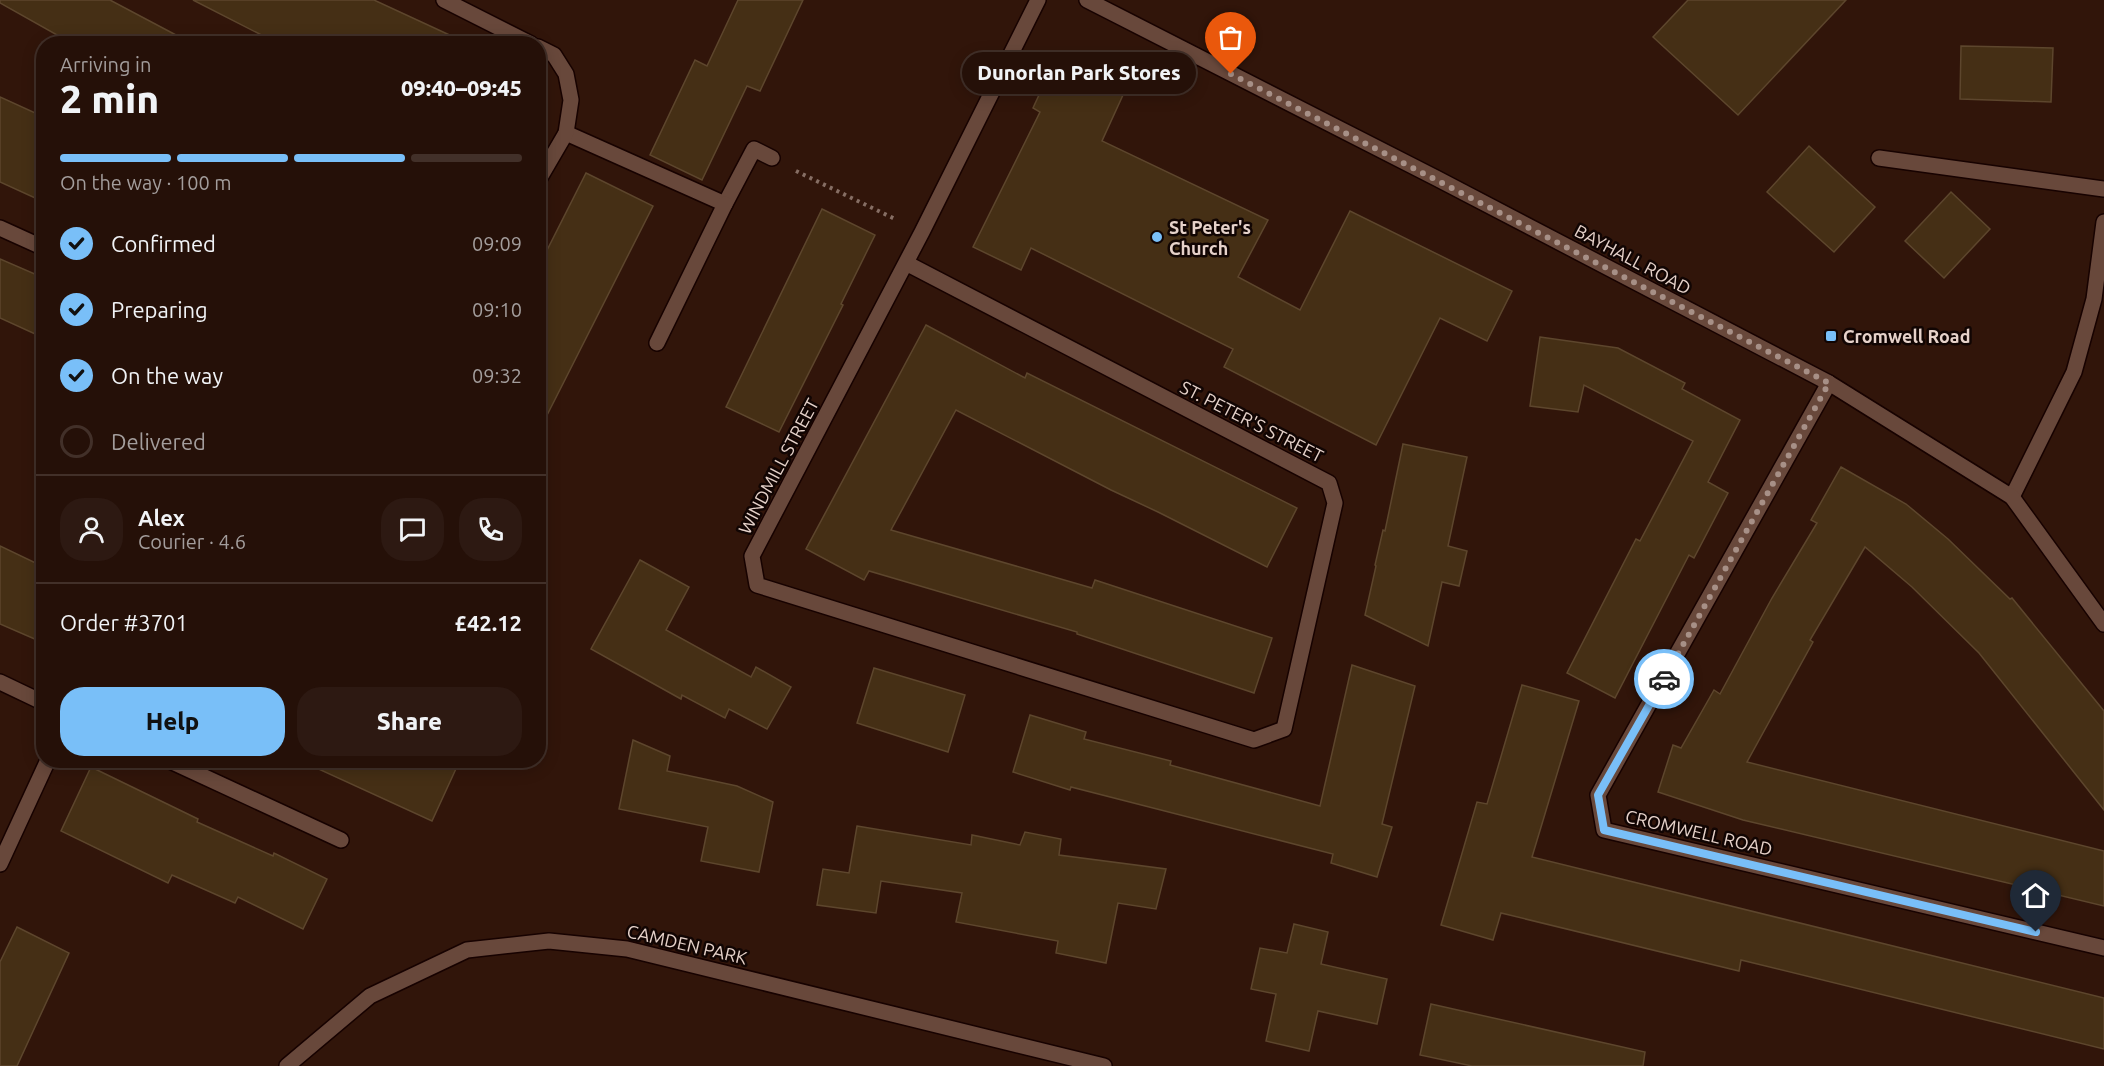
<!DOCTYPE html>
<meta charset="utf-8">
<style>
body{margin:0;font-family:Ubuntu,sans-serif;background:#2d1912;color:#f1f3f6;height:100vh;display:flex;flex-direction:column;font-size:22px;white-space:nowrap}
*{box-sizing:border-box;margin:0}
p{font-size:20px;color:#a39d9c}
.icon{flex:none;width:33px;height:33px;fill:none;stroke:currentColor;stroke-width:2;stroke-linecap:round;stroke-linejoin:round}
.map{position:relative;flex:1;overflow:hidden}
.side{position:absolute;left:36px;top:36px;width:510px;height:732px;display:flex;flex-direction:column;background:#251008;border-radius:24px;box-shadow:0 3px 15px #0003,0 0 0 2px #423029}
.side>*{flex:none}
.pin{position:absolute;display:grid;place-items:center;width:51px;height:51px;color:#fff;margin:-62px -26px;border-radius:50% 50% 50% 0;rotate:-45deg;box-shadow:0 0 6px #0007}
.pin .icon{rotate:45deg}
.courier{position:absolute;display:grid;place-items:center;width:60px;height:60px;margin:-30px;border:4px solid #79bff8;border-radius:50%;background:#fff;color:#222;box-shadow:0 2px 8px #0007}
.bubble{position:absolute;height:42px;border-radius:21px;background:#251008;box-shadow:0 3px 15px #0003,0 0 0 2px #423029;font-size:20px;font-weight:800;line-height:42px;text-align:center}
.headline em{font-style:normal;font-weight:800}
.headline div{display:flex;flex-direction:column-reverse}
.headline{display:flex;align-items:center;justify-content:space-between;height:102px;padding:0 24px}
h1{font-size:39px;font-weight:800;line-height:45px}
.bar{display:grid;grid-template-columns:repeat(4,1fr);gap:9px 6px;align-content:center;height:72px;padding:0 24px}
.bar i{height:8px;border-radius:4px;background:#423029}
.bar .active{background:#79bff8}
.bar p{grid-column:span 4}
.line{display:flex;align-items:center;gap:15px;padding:0 24px;border-top:2px solid #423029}
.line div{flex:1}
.round{display:grid;place-items:center;flex:none;width:63px;height:63px;border-radius:24px;background:#2d1912}
ol{padding:0 24px;list-style:none}
li{display:flex;align-items:center;gap:18px;height:66px}
li p{margin-inline-start:auto}
li .icon{padding:6px;border-radius:50%;background:#79bff8;color:#111;stroke-width:4}
li:last-child{color:#a39d9c}
li i{width:33px;height:33px;border:3px solid #423029;border-radius:50%}
.action{display:flex;gap:12px;margin-top:auto;padding:12px 24px}
.action a{flex:1;height:69px;border-radius:24px;background:#79bff8;color:#111;font-size:24px;font-weight:800;line-height:69px;text-align:center}
.action a+a{background:#2d1912;color:#f1f3f6}
.map>svg:first-child{display:block}
.building{fill:#452f15;stroke:#5d462d;stroke-width:1.5}
.lines{fill:none;stroke-linecap:round;stroke-linejoin:round}
.service-casing{stroke:#170200;stroke-width:18}
.minor-casing{stroke:#170200;stroke-width:18}
.tertiary-casing{stroke:#170200;stroke-width:18}
.path{stroke:#866e64;stroke-width:4;stroke-dasharray:3 4.5;stroke-linecap:butt}
.service{stroke:#68483b;stroke-width:15}
.minor{stroke:#68483b;stroke-width:15}
.tertiary{stroke:#68483b;stroke-width:15}
.done{stroke:#a79087;stroke-width:6;stroke-dasharray:0 10.8}
.route{stroke:#79bff8;stroke-width:8}
.poi-dot{fill:#79bff8;stroke:#110503;stroke-width:2}
.labels{text-anchor:middle;dominant-baseline:central;stroke-width:5;stroke-linejoin:round;paint-order:stroke}
.poi-label{font-size:18px;font-weight:bold;fill:#e6d2ca;stroke:#110503;text-anchor:start}
.street-label{font-size:18px;fill:#e6d2ca;stroke:#110503}
</style>
<div class="map">
<svg width="2104" height="1066" viewBox="0 0 2104 1066">
<rect width="100%" height="100%" fill="#31150a"/>
<!-- building -->
<g class="building">
<polygon points="0,0 110,0 193,44 73,44 0,3"/>
<polygon points="193,0 374,0 469,44 279,44"/>
<polygon points="738,0 803,0 760,91 747,86 702,180 650,155 695,60 707,66"/>
<polygon points="1688,0 1846,0 1738,115 1653,37"/>
<polygon points="1961,46 2053,48 2051,102 1960,99"/>
<polygon points="1059,52 1128,84 1102,141 1268,220 1238,277 1300,310 1350,211 1512,291 1487,341 1440,318 1376,445 1224,367 1233,349 1031,248 1021,270 973,247 1040,112 1033,108"/>
<polygon points="0,97 44,117 44,202 0,182"/>
<polygon points="1809,146 1875,207 1834,252 1767,192"/>
<polygon points="586,173 653,206 538,433 538,268"/>
<polygon points="1951,192 1990,229 1944,278 1905,241"/>
<polygon points="822,209 875,235 841,304 843,305 779,432 726,407"/>
<polygon points="0,259 44,278 44,338 0,318"/>
<polygon points="926,325 1025,378 1027,373 1297,508 1267,567 1158,512 1111,490 956,410 891,530 1092,588 1095,580 1272,638 1254,693 1077,634 1077,632 869,571 864,580 806,549"/>
<polygon points="1540,337 1618,348 1685,383 1682,389 1740,420 1708,482 1728,493 1694,558 1689,555 1615,698 1567,673 1636,539 1640,541 1693,441 1584,385 1578,412 1530,406"/>
<polygon points="1403,444 1467,457 1448,546 1467,551 1459,586 1442,582 1428,646 1365,615 1376,566 1375,565 1383,530 1385,531"/>
<polygon points="1841,467 1906,504 1948,539 2010,599 2012,598 2104,711 2104,810 1979,653 1912,587 1865,547 1810,640 1813,642 1747,762 2104,851 2104,906 1743,820 1658,792 1673,745 1681,748 1714,690 1720,694 1772,598 1817,523 1811,520"/>
<polygon points="0,546 44,567 44,643 0,624"/>
<polygon points="640,560 689,587 666,630 751,677 756,667 791,687 767,729 729,709 725,718 682,695 681,699 591,649"/>
<polygon points="1352,665 1415,686 1382,824 1392,827 1377,877 1331,863 1333,854 1071,787 1070,790 1013,772 1030,715 1086,732 1084,739 1171,761 1170,765 1320,806"/>
<polygon points="874,668 965,695 948,752 857,723"/>
<polygon points="1522,685 1579,701 1532,857 2104,998 2104,1049 1741,960 1739,971 1501,913 1493,940 1441,925 1477,802 1487,804"/>
<polygon points="633,740 670,756 667,771 737,786 773,802 759,872 701,861 708,827 619,809"/>
<polygon points="299,760 460,760 432,821"/>
<polygon points="91,767 198,819 197,822 273,856 274,853 327,879 303,929 238,897 235,903 172,875 168,883 61,831"/>
<polygon points="857,826 971,845 972,835 1020,845 1025,832 1061,839 1059,855 1166,869 1156,909 1118,903 1106,963 1056,953 1058,941 956,922 962,893 881,881 876,913 817,905 823,869 849,873"/>
<polygon points="1294,924 1328,932 1321,964 1387,979 1377,1024 1318,1011 1309,1051 1266,1041 1276,994 1251,989 1260,948 1287,953"/>
<polygon points="17,927 69,953 17,1066 0,1066 0,962"/>
<polygon points="1431,1004 1645,1052 1643,1066 1472,1066 1420,1055"/>
</g>
<g class="lines">
<defs>
<g id="service">
<polyline points="566,133 725,204 754,149 772,158"/>
<polyline points="1879,158 2104,189"/>
<polyline points="657,343 725,204"/>
</g>
<g id="minor">
<polyline points="444,0 531,44"/>
<polyline points="538,47 554,55 566,74 571,100 566,133 538,181"/>
<polyline points="0,228 44,248"/>
<polyline points="906,263 1329,483 1335,503 1284,729 1254,740 757,585 752,556 922,232 1038,0"/>
<polyline points="1829,383 1598,795 1604,830 2104,948"/>
<polyline points="2012,497 2074,372 2094,299 2104,222"/>
<polyline points="0,682 44,703"/>
<polyline points="168,760 341,840"/>
<polyline points="0,864 48,760"/>
<polyline points="287,1066 370,996 467,950 549,941 627,949 1104,1066"/>
</g>
<polyline id="tertiary" points="1087,0 1438,179 1829,383 2012,497 2104,624"/>
</defs>
<!-- service casing -->
<use href="#service" class="service-casing"/>
<!-- minor casing -->
<use href="#minor" class="minor-casing"/>
<!-- tertiary casing -->
<use href="#tertiary" class="tertiary-casing"/>
<!-- path -->
<polyline class="path" points="796,171 895,219"/>
<!-- service -->
<use href="#service" class="service"/>
<!-- minor -->
<use href="#minor" class="minor"/>
<!-- tertiary -->
<use href="#tertiary" class="tertiary"/>
</g>
<g class="lines">
<!-- done -->
<polyline class="done" points="1231,74 1829,383 1664,679"/>
<!-- route -->
<polyline class="route" points="1664,679 1598,795 1604,830 2036,932"/>
</g>
<!-- markers -->
<g class="poi-dot">
<circle cx="1157" cy="237" r="6"/>
<rect x="1825" y="330" width="12" height="12" rx="3"/>
</g>
<g class="labels">
<!-- poi labels -->
<g class="poi-label">
<text x="1169" y="227">St Peter's<tspan x="1169" dy="21">Church</tspan></text>
<text x="1843" y="336">Cromwell Road</text>
</g>
<!-- street labels -->
<g class="street-label">
<text transform="translate(1633 259) rotate(28)">BAYHALL ROAD</text>
<text transform="translate(1252 421) rotate(27)">ST. PETER'S STREET</text>
<text transform="translate(778 466) rotate(-62)">WINDMILL STREET</text>
<text transform="translate(1699 832) rotate(13)">CROMWELL ROAD</text>
<text transform="translate(687 944) rotate(13)">CAMDEN PARK</text>
</g>
</g>
</svg>
<div class="pin" style="left:1231px;top:74px;background:#ea580c"><svg class="icon" aria-label="bag" viewBox="0 0 24 24"><path d="M5 8h14l-1 12H6zM9 8a3 3 0 0 1 6 0"/></svg></div>
<div class="pin" style="left:2036px;top:932px;background:#1f2937"><svg class="icon" aria-label="home" viewBox="0 0 24 24"><path d="M3 11l9-7 9 7M6 9v11h12V9"/></svg></div>
<div class="courier" style="left:1664px;top:679px"><svg class="icon" aria-label="car" viewBox="0 0 24 24"><path d="M5 17H2v-5l4-1 3-4h7l3 4 3 1v5h-3M9 17h6M6 11h13"/><circle cx="7" cy="17" r="2"/><circle cx="17" cy="17" r="2"/></svg></div>
<div class="bubble" style="left:962px;top:52px;width:234px">Dunorlan Park Stores</div>
<section class="side">
<div class="headline"><div><h1>2 min</h1><p>Arriving in</p></div><em>09:40–09:45</em></div>
<div class="bar"><i class="active"></i><i class="active"></i><i class="active"></i><i></i><p>On the way · 100 m</p></div>
<ol>
<li><svg class="icon" aria-label="check" viewBox="0 0 24 24"><path d="M5 12l5 5 9-10"/></svg>Confirmed<p>09:09</p></li>
<li><svg class="icon" aria-label="check" viewBox="0 0 24 24"><path d="M5 12l5 5 9-10"/></svg>Preparing<p>09:10</p></li>
<li><svg class="icon" aria-label="check" viewBox="0 0 24 24"><path d="M5 12l5 5 9-10"/></svg>On the way<p>09:32</p></li>
<li><i></i>Delivered</li>
</ol>
<div class="line" style="height:108px"><a class="round"><svg class="icon" aria-label="person" viewBox="0 0 24 24"><circle cx="12" cy="8" r="4"/><path d="M4 21q1-7 8-7t8 7"/></svg></a><div><b>Alex</b><p>Courier · 4.6</p></div><a class="round"><svg class="icon" aria-label="chat" viewBox="0 0 24 24"><path d="M4 5h16v11H9l-5 4z"/></svg></a><a class="round"><svg class="icon" aria-label="phone" viewBox="0 0 24 24"><path d="M5 4h4l2 5-3 2q2 4 5 5l2-3 5 2v4C11 20 4 13 5 4z"/></svg></a></div>
<div class="line" style="height:78px"><div>Order #3701</div><b>£42.12</b></div>
<div class="action"><a>Help</a><a>Share</a></div>
</section>
</div>
